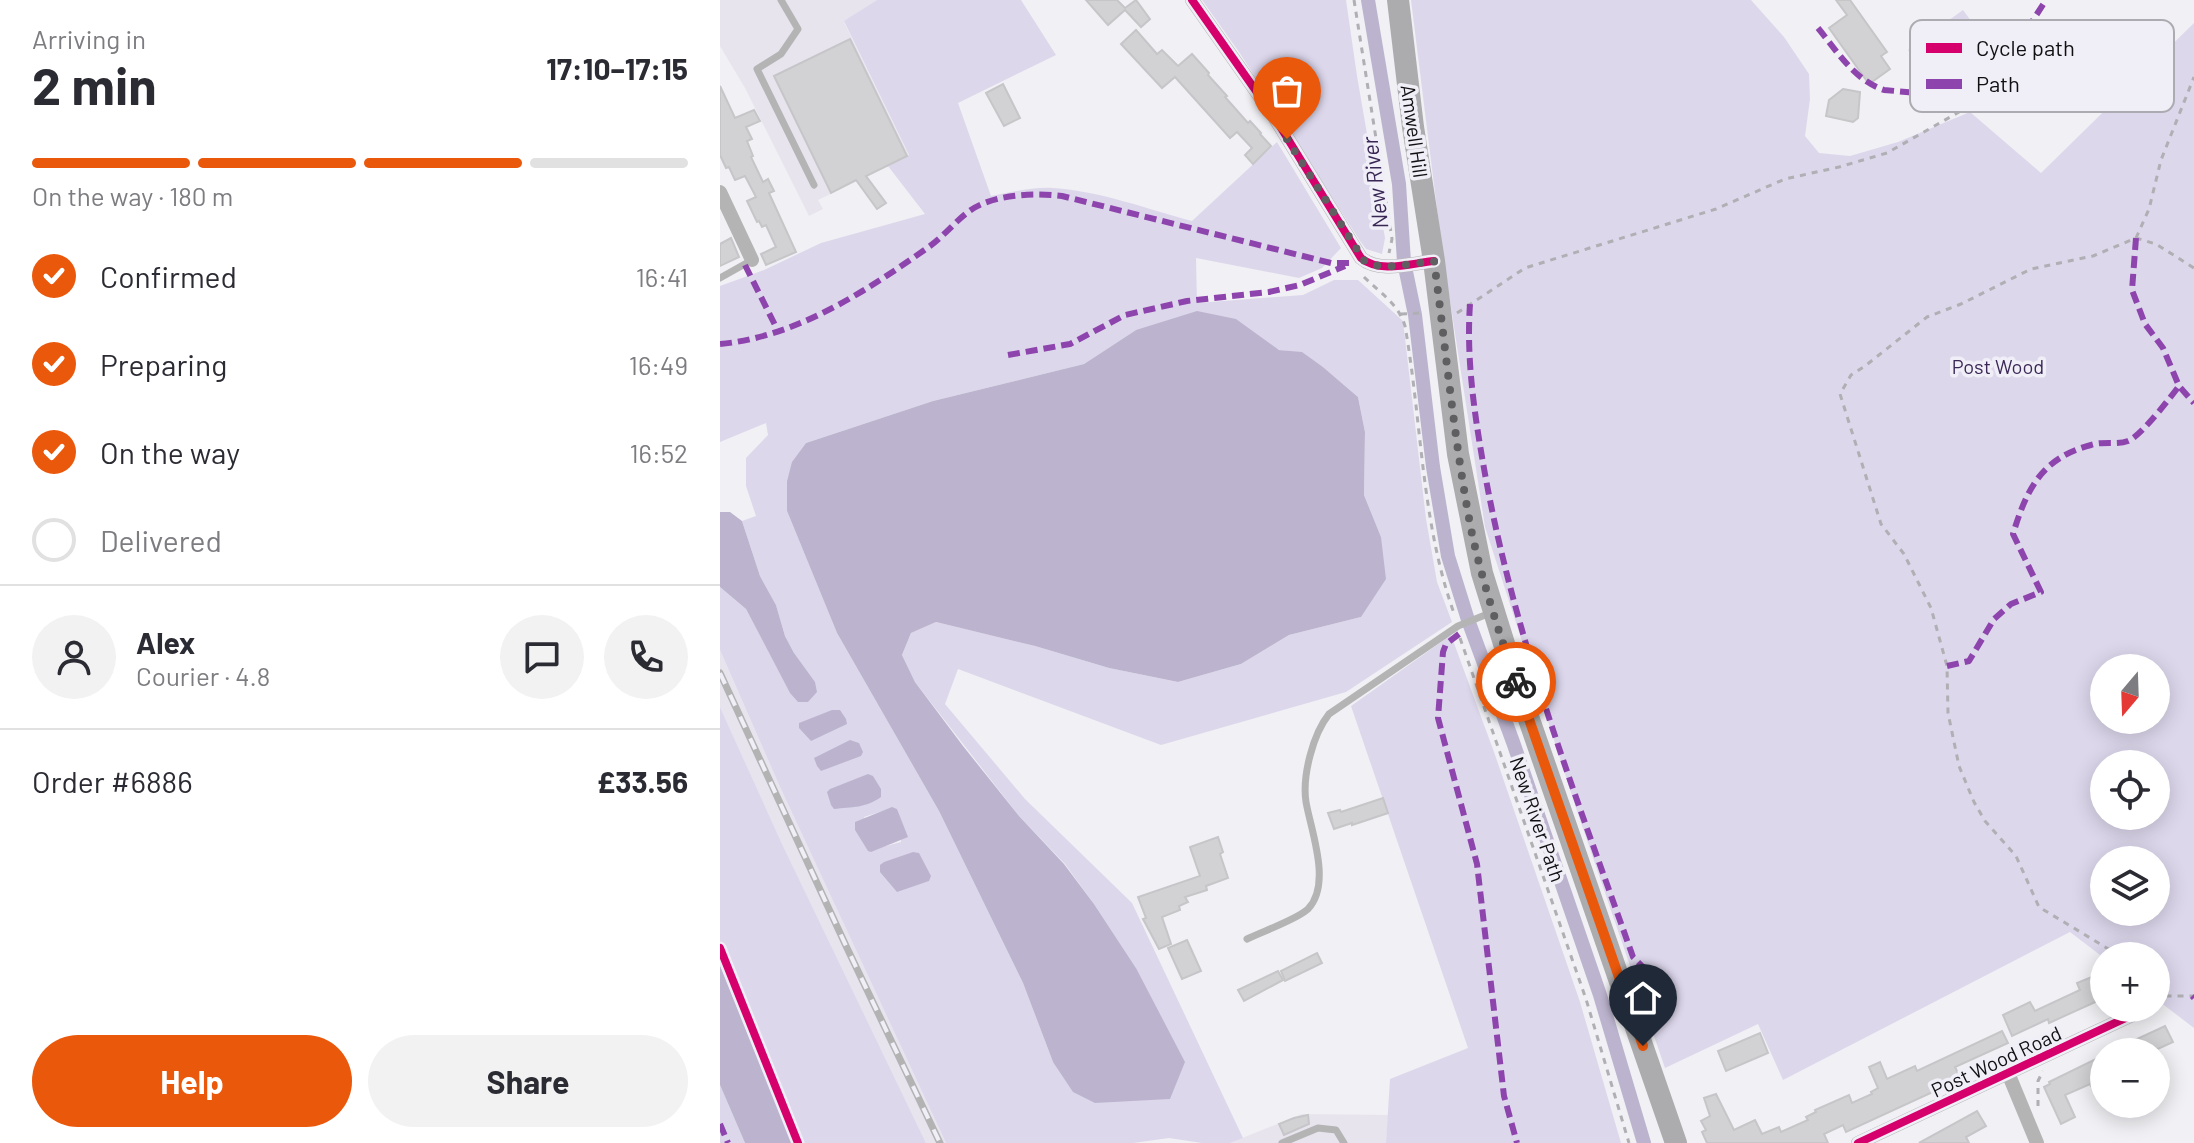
<!DOCTYPE html>
<meta charset="utf-8">
<style>
body{margin:0;font-family:Barlow,sans-serif;background:#f2f2f3;color:#2b2b33;height:100vh;display:flex;flex-direction:column;font-size:30px;white-space:nowrap}
*{box-sizing:border-box;margin:0}
p{font-size:26px;color:#7c7c81}
.icon{flex:none;width:44px;height:44px;fill:none;stroke:currentColor;stroke-width:2;stroke-linecap:round;stroke-linejoin:round}
.map{position:relative;flex:1;overflow:hidden}
.panel{display:flex;flex-direction:column;background:#fff;width:720px}
.panel>*{flex:none}
.needle{width:52px;rotate:199deg}
.buttons{position:absolute;left:1370px;top:654px;display:grid;gap:16px}
.buttons a{display:grid;place-items:center;width:80px;height:80px;border-radius:50%;background:#fff;box-shadow:0 4px 20px #0003;font-size:40px}
.pin{position:absolute;display:grid;place-items:center;width:68px;height:68px;color:#fff;margin:-82px -34px;border-radius:50% 50% 50% 0;rotate:-45deg;box-shadow:0 0 8px #0007}
.pin .icon{rotate:45deg}
.courier{position:absolute;display:grid;place-items:center;width:80px;height:80px;margin:-40px;border:6px solid #ea580c;border-radius:50%;background:#fff;color:#222;box-shadow:0 2px 10px #0007}
.headline em{font-style:normal;font-weight:700}
.headline div{display:flex;flex-direction:column-reverse}
.headline{display:flex;align-items:center;justify-content:space-between;height:136px;padding:0 32px}
h1{font-size:52px;font-weight:700;line-height:60px}
.bar{display:grid;grid-template-columns:repeat(4,1fr);gap:12px 8px;align-content:center;height:96px;padding:0 32px}
.bar i{height:10px;border-radius:6px;background:#e1e1e2}
.bar .current{background:#ea580c}
.bar p{grid-column:span 4}
.line{display:flex;align-items:center;gap:20px;padding:0 32px;border-top:2px solid #e1e1e2}
.line div{flex:1}
.round{display:grid;place-items:center;flex:none;width:84px;height:84px;border-radius:42px;background:#f2f2f3}
ol{padding:0 32px;list-style:none}
li{display:flex;align-items:center;gap:24px;height:88px}
li p{margin-inline-start:auto}
li .icon{padding:8px;border-radius:50%;background:#ea580c;color:#fff;stroke-width:4}
li:last-child{color:#7c7c81}
li i{width:44px;height:44px;border:4px solid #e1e1e2;border-radius:50%}
.cta{display:flex;gap:16px;margin-top:auto;padding:16px 32px}
.cta a{flex:1;height:92px;border-radius:48px;background:#ea580c;color:#fff;font-size:32px;font-weight:700;line-height:92px;text-align:center}
.cta a+a{background:#f2f2f3;color:#2b2b33}
main{display:flex;flex:1;min-height:0}
.map>svg:first-child{display:block}
.built{fill:#e7e4ee}
.green{fill:#ddd7ec;fill-rule:evenodd}
.water{fill:#bcb4ce}
.lines{fill:none;stroke-linecap:round;stroke-linejoin:round}
.canal{stroke:#bcb4ce;stroke-width:14}
.building{fill:#d2d2d5;stroke:#c6c5c8;stroke-width:2}
.path{stroke:#b0afb3;stroke-width:3;stroke-dasharray:6 6;stroke-linecap:butt}
.service{stroke:#b4b4b5;stroke-width:7}
.minor{stroke:#b4b4b5;stroke-width:14}
.primary{stroke:#acacae;stroke-width:22}
.rail-casing{stroke:#b3b3b4;stroke-width:7}
.rail{stroke:#f0eef6;stroke-width:4;stroke-dasharray:12;stroke-linecap:butt}
.quiet{stroke:#8e44ad;stroke-width:6;stroke-dasharray:12 6;stroke-linecap:butt}
.cycleway-casing{stroke:#f0eef6;stroke-width:13}
.cycleway{stroke:#d6006c;stroke-width:8}
.done{stroke:#5f5e61;stroke-width:8;stroke-dasharray:0 14.4}
.route{stroke:#ea580c;stroke-width:10}
.labels{text-anchor:middle;dominant-baseline:central;stroke-width:7;stroke-linejoin:round;paint-order:stroke}
.street-label{font-size:20px;fill:#100f12;stroke:#f0eef6}
.park-label{font-size:20px;fill:#3a2857;stroke:#f0eef6}
.water-label{font-size:22px;font-style:italic;fill:#382654;stroke:#f0eef6}
.key{fill:#f0eef6;stroke:#adabb2;stroke-width:2}
.key-label{font-size:22px;fill:#100f12}
</style>
<main>
<section class="panel">
<div class="headline"><div><h1>2 min</h1><p>Arriving in</p></div><em>17:10–17:15</em></div>
<div class="bar"><i class="current"></i><i class="current"></i><i class="current"></i><i></i><p>On the way · 180 m</p></div>
<ol>
<li><svg class="icon" aria-label="check" viewBox="0 0 24 24"><path d="M5 12l5 5 9-10"/></svg>Confirmed<p>16:41</p></li>
<li><svg class="icon" aria-label="check" viewBox="0 0 24 24"><path d="M5 12l5 5 9-10"/></svg>Preparing<p>16:49</p></li>
<li><svg class="icon" aria-label="check" viewBox="0 0 24 24"><path d="M5 12l5 5 9-10"/></svg>On the way<p>16:52</p></li>
<li><i></i>Delivered</li>
</ol>
<div class="line" style="height:144px"><a class="round"><svg class="icon" aria-label="person" viewBox="0 0 24 24"><circle cx="12" cy="8" r="4"/><path d="M4 21q1-7 8-7t8 7"/></svg></a><div><b>Alex</b><p>Courier · 4.8</p></div><a class="round"><svg class="icon" aria-label="chat" viewBox="0 0 24 24"><path d="M4 5h16v11H9l-5 4z"/></svg></a><a class="round"><svg class="icon" aria-label="phone" viewBox="0 0 24 24"><path d="M5 4h4l2 5-3 2q2 4 5 5l2-3 5 2v4C11 20 4 13 5 4z"/></svg></a></div>
<div class="line" style="height:104px"><div>Order #6886</div><b>£33.56</b></div>
<div class="cta"><a>Help</a><a>Share</a></div>
</section>
<div class="map">
<svg width="1474" height="1143" viewBox="0 0 1474 1143">
<rect width="100%" height="100%" fill="#f1f0f4"/>
<!-- built -->
<g class="built">
<polygon points="0,0 157,0 124,22 189,156 98,200 103,209 89,216 25,88 0,46"/>
<polygon points="0,650 60,787 226,1143 206,1143 63,846 0,707"/>
<polygon points="582,1114 668,1115 666,1143 510,1143"/>
</g>
<!-- green -->
<g class="green">
<path d="M157 0H301L336 55 238 103 271 196C292 192 312 187 333 188 380 191 427 209 472 221L557 142 621 248 602 268 579 278 476 258 477 303 583 295 614 280H638L683 321 706 519 717 582 732 622 626 692 441 745 238 669 225 704 305 799 412 903 523 1138 510 1143H482L449 1138 413 1143H226L60 787 0 650V587L26 609 70 692 74 653 65 636 56 605 40 576 22 521 36 516 26 486V458L48 435 46 423 0 442V286L44 270 101 243 205 214 168 166 189 155 124 21ZM416 330 582 353 603 367 638 397 645 432 644 495 661 537 641 617 569 635 521 664 458 682 389 668 315 646 216 622 191 633 182 655 195 682 299 816 345 864 374 904 416 968 333 1062 303 983 219 811 117 633 67 511V481L73 462 86 443 213 401 364 364ZM172 808 177 809 181 842 166 846 144 817Z"/>
<polygon points="482,0 626,0 637,76 665,238 662,254 646,249 640,241 519,52"/>
<path d="M691 0H1031L1064 37 1089 74 1090 99 1085 136 1099 153 1130 156 1178 142 1250 112 1321 173 1474 23V1028L1436 999V956H1384V958L1350 932 1063 1080 1038 1024 945 1068 856 808 765 527 722 249ZM1384 668H1436V720H1384ZM1384 764H1436V816H1384ZM1384 860H1436V912H1384Z"/>
<polygon points="1243,10 1263,37 1208,77 1188,50"/>
<polygon points="731,635 774,752 860,1002 901,1143 666,1143 670,1079 748,1048 631,706"/>
<polygon points="0,707 63,846 206,1143 72,1143 0,965"/>
<polygon points="0,1085 25,1143 0,1143"/>
</g>
<!-- water -->
<g class="water">
<polygon points="477,311 516,319 559,350 582,352 603,367 638,397 645,432 644,495 661,537 666,579 641,617 569,635 521,664 458,682 389,668 315,646 216,622 191,633 182,655 195,682 243,746 299,816 344,864 374,904 416,968 465,1062 450,1099 375,1103 353,1092 333,1062 303,983 219,811 117,633 67,511 67,481 72,462 86,443 213,401 364,364 416,330"/>
<polygon points="0,512 10,512 22,521 40,576 56,605 65,636 74,653 95,682 97,692 88,702 78,702 70,693 26,609 0,587"/>
<polygon points="112,710 120,710 126,719 127,724 91,741 79,728 79,723"/>
<polygon points="130,740 139,743 143,752 141,756 101,771 97,766 94,758"/>
<path d="M148 774 153 776 161 789V797C146 808 132 807 114 809L111 805 107 792 110 789Z"/>
<polygon points="172,807 177,809 188,837 151,852 148,851 135,830 135,822"/>
<polygon points="193,852 199,853 211,876 209,881 177,892 160,872 160,865 164,862"/>
<polygon points="0,965 72,1143 25,1143 0,1085"/>
</g>
<g class="lines">
<!-- canal -->
<polyline class="canal" points="648,0 679,184 684,262 695,315 713,467 728,556 748,620 793,742 880,995 924,1143"/>
</g>
<!-- building -->
<g class="building">
<polygon points="366,0 397,0 405,8 416,0 430,19 421,27 405,10 388,25"/>
<polygon points="1116,0 1130,0 1167,52 1161,56 1170,69 1149,84 1109,28 1127,15"/>
<polygon points="416,30 437,54 442,50 458,66 472,54 489,73 488,75 507,96 505,97 528,123 530,121 541,133 540,134 551,146 533,164 525,155 532,148 517,132 510,138 455,77 442,88 401,44"/>
<polygon points="130,39 187,156 146,176 166,203 157,209 136,180 111,193 54,76"/>
<polygon points="283,84 300,118 284,126 266,93"/>
<polygon points="0,86 15,118 34,110 40,121 26,127 32,139 27,141 33,156 31,157 43,182 48,179 54,191 49,193 76,252 46,265 41,254 56,247 46,225 42,227 39,221 37,222 27,201 36,197 25,176 15,180 9,167 6,168 0,155"/>
<polygon points="1123,89 1140,92 1138,118 1133,122 1106,116 1109,100"/>
<polygon points="11,238 19,257 0,266 0,244"/>
<polygon points="663,798 668,813 632,825 632,823 614,829 608,813 620,810 621,812"/>
<polygon points="498,837 503,852 500,854 508,878 486,886 487,890 465,897 468,902 459,906 460,910 442,917 451,944 439,949 423,919 426,918 418,897 480,876 470,847"/>
<polygon points="467,940 481,971 462,979 448,948"/>
<polygon points="597,953 602,963 565,981 561,971"/>
<polygon points="558,971 563,980 524,1001 518,990"/>
<polygon points="1384,972 1384,998 1329,1023 1328,1019 1292,1036 1283,1015 1310,1002 1315,1011 1360,990 1357,983"/>
<polygon points="1445,1026 1453,1042 1431,1052 1389,1052"/>
<polygon points="1282,1031 1288,1043 1235,1067 1241,1079 1126,1132 1123,1125 1104,1134 1108,1143 987,1143 982,1132 986,1130 981,1121 990,1116 984,1098 996,1094 1014,1130 1035,1120 1042,1134 1059,1127 1061,1132 1088,1120 1086,1117 1096,1112 1095,1110 1129,1095 1132,1103 1152,1094 1151,1092 1158,1088 1149,1067 1160,1062 1167,1079 1195,1066 1197,1071"/>
<polygon points="1040,1033 1048,1053 1006,1071 998,1051"/>
<polygon points="1384,1055 1384,1081 1371,1086 1370,1084 1345,1095 1355,1117 1341,1124 1324,1087 1330,1084 1329,1082"/>
<polygon points="1257,1111 1266,1126 1246,1137 1249,1143 1199,1143"/>
<polygon points="588,1115 589,1124 564,1135 559,1124 574,1118"/>
</g>
<g class="lines">
<!-- path -->
<g class="path">
<polyline points="634,0 672,239 669,253"/>
<polyline points="1416,238 1429,209 1441,160 1474,77"/>
<path d="M644 277C660 293 678 303 685 326 702 422 701 523 735 616"/>
<polyline points="737,313 805,268 996,209 1065,179 1119,167 1167,153 1239,112 1256,98"/>
<polyline points="681,314 701,313"/>
<polyline points="740,638 866,999 909,1143"/>
<polyline points="1400,956 1319,907 1296,856 1265,821 1254,802 1239,766 1228,713 1227,666 1211,608 1184,554 1161,524 1120,394 1131,375 1145,366 1207,317 1241,304 1311,269 1373,256 1416,238 1436,244 1474,268"/>
<polyline points="1436,990 1442,996 1474,996"/>
<polyline points="1318,1106 1318,1081 1323,1071"/>
</g>
<!-- service -->
<g class="service">
<polyline points="61,0 78,29 61,54 37,69 94,185"/>
<polyline points="0,278 32,260"/>
<path d="M527 939C541 932 578 919 588 909 612 884 591 831 586 802 582 776 593 734 609 714L738 626 770 613"/>
<polyline points="562,1143 598,1128 616,1130 624,1143"/>
</g>
<!-- minor -->
<g class="minor">
<path d="M472 0 555 118 641 258C660 274 692 263 714 261"/>
<polyline points="0,192 32,260"/>
<polyline points="1288,1073 1317,1143"/>
<polyline points="1138,1143 1427,1008"/>
</g>
<!-- primary -->
<polyline class="primary" points="678,0 693,127 714,261 738,454 762,573 795,679 956,1143"/>
<defs>
<polyline id="rail" points="0,673 127,948 220,1143"/>
</defs>
<!-- rail casing -->
<use href="#rail" class="rail-casing"/>
<!-- rail -->
<use href="#rail" class="rail"/>
<!-- quiet -->
<g class="quiet">
<path d="M1098 28C1117 51 1134 80 1164 90L1256 98 1273 82 1326 0"/>
<polyline points="1416,238 1412,290 1425,324 1443,348 1459,386 1474,403"/>
<polyline points="25,265 58,331"/>
<path d="M750 304C746 361 755 418 765 474 795 640 857 799 913 957L931 975 930 989 906 999"/>
<path d="M0 344C77 337 148 290 210 246 228 233 242 212 262 204 286 194 317 193 342 196L611 263H631"/>
<polyline points="288,355 350,344 405,315 467,301 549,292 580,285 625,266"/>
<polyline points="739,634 726,644 723,652 718,718 757,864 784,1096 797,1143"/>
<path d="M1227 666 1249 661 1274 619 1291 604 1321 592 1293 534C1307 488 1322 458 1371 445 1382 441 1397 445 1408 441 1421 436 1450 398 1459 386"/>
<polyline points="1472,996 1474,998"/>
<polyline points="0,1124 8,1143"/>
</g>
<defs>
<g id="cycleway">
<path d="M472 0 555 118 641 258C660 274 692 263 714 261"/>
<polyline points="0,948 78,1143"/>
<polyline points="1138,1143 1427,1008"/>
</g>
</defs>
<!-- cycleway casing -->
<use href="#cycleway" class="cycleway-casing"/>
<!-- cycleway -->
<use href="#cycleway" class="cycleway"/>
</g>
<g class="lines">
<!-- done -->
<path class="done" d="M567 139 645 262C666 271 692 263 714 261 726 350 734 440 751 529 762 581 779 632 796 682"/>
<!-- route -->
<polyline class="route" points="796,682 923,1046"/>
</g>
<g class="labels">
<!-- street labels -->
<g class="street-label">
<text transform="translate(695 131) rotate(82)">Amwell Hill</text>
<text transform="translate(818 819) rotate(71)">New River Path</text>
<text transform="translate(1276 1061) rotate(-25)">Post Wood Road</text>
</g>
<!-- park labels -->
<g class="park-label">
<text x="1278" y="366">Post Wood</text>
</g>
<!-- water labels -->
<g class="water-label">
<text transform="translate(654 183) rotate(-97)">New River</text>
</g>
</g>
<!-- legend -->
<rect x="1190" y="20" width="264" height="92" rx="12" class="key"/>
<rect x="1206" y="43" width="36" height="10" fill="#d6006c"/>
<rect x="1206" y="79" width="36" height="10" fill="#8e44ad"/>
<g class="key-label">
<text x="1256" y="56">Cycle path</text>
<text x="1256" y="92">Path</text>
</g>
</svg>
<div class="buttons">
<a><svg class="needle" viewBox="-14 -14 28 28"><path d="M0-13l5 13h-10z" fill="#e53935"/><path d="M0 13l5-13h-10z" fill="#7c7c81"/></svg></a>
<a><svg class="icon" aria-label="locate" viewBox="0 0 24 24"><circle cx="12" cy="12" r="6"/><path d="M12 2v4M12 18v4M2 12h4M18 12h4"/></svg></a>
<a><svg class="icon" aria-label="layers" viewBox="0 0 24 24"><path d="M12 4l9 5-9 5-9-5zM3 14l9 5 9-5"/></svg></a>
<a>+</a>
<a>−</a>
</div>
<div class="pin" style="left:567px;top:139px;background:#ea580c"><svg class="icon" aria-label="bag" viewBox="0 0 24 24"><path d="M5 8h14l-1 12H6zM9 8a3 3 0 0 1 6 0"/></svg></div>
<div class="pin" style="left:923px;top:1046px;background:#1f2937"><svg class="icon" aria-label="home" viewBox="0 0 24 24"><path d="M3 11l9-7 9 7M6 9v11h12V9"/></svg></div>
<div class="courier" style="left:796px;top:682px"><svg class="icon" aria-label="bike" viewBox="0 0 24 24"><circle cx="6" cy="16" r="4"/><circle cx="18" cy="16" r="4"/><path d="M6 16l4-8h5l3 8M10 8l3 8H6M13 5h3"/></svg></div>
</div>
</main>
